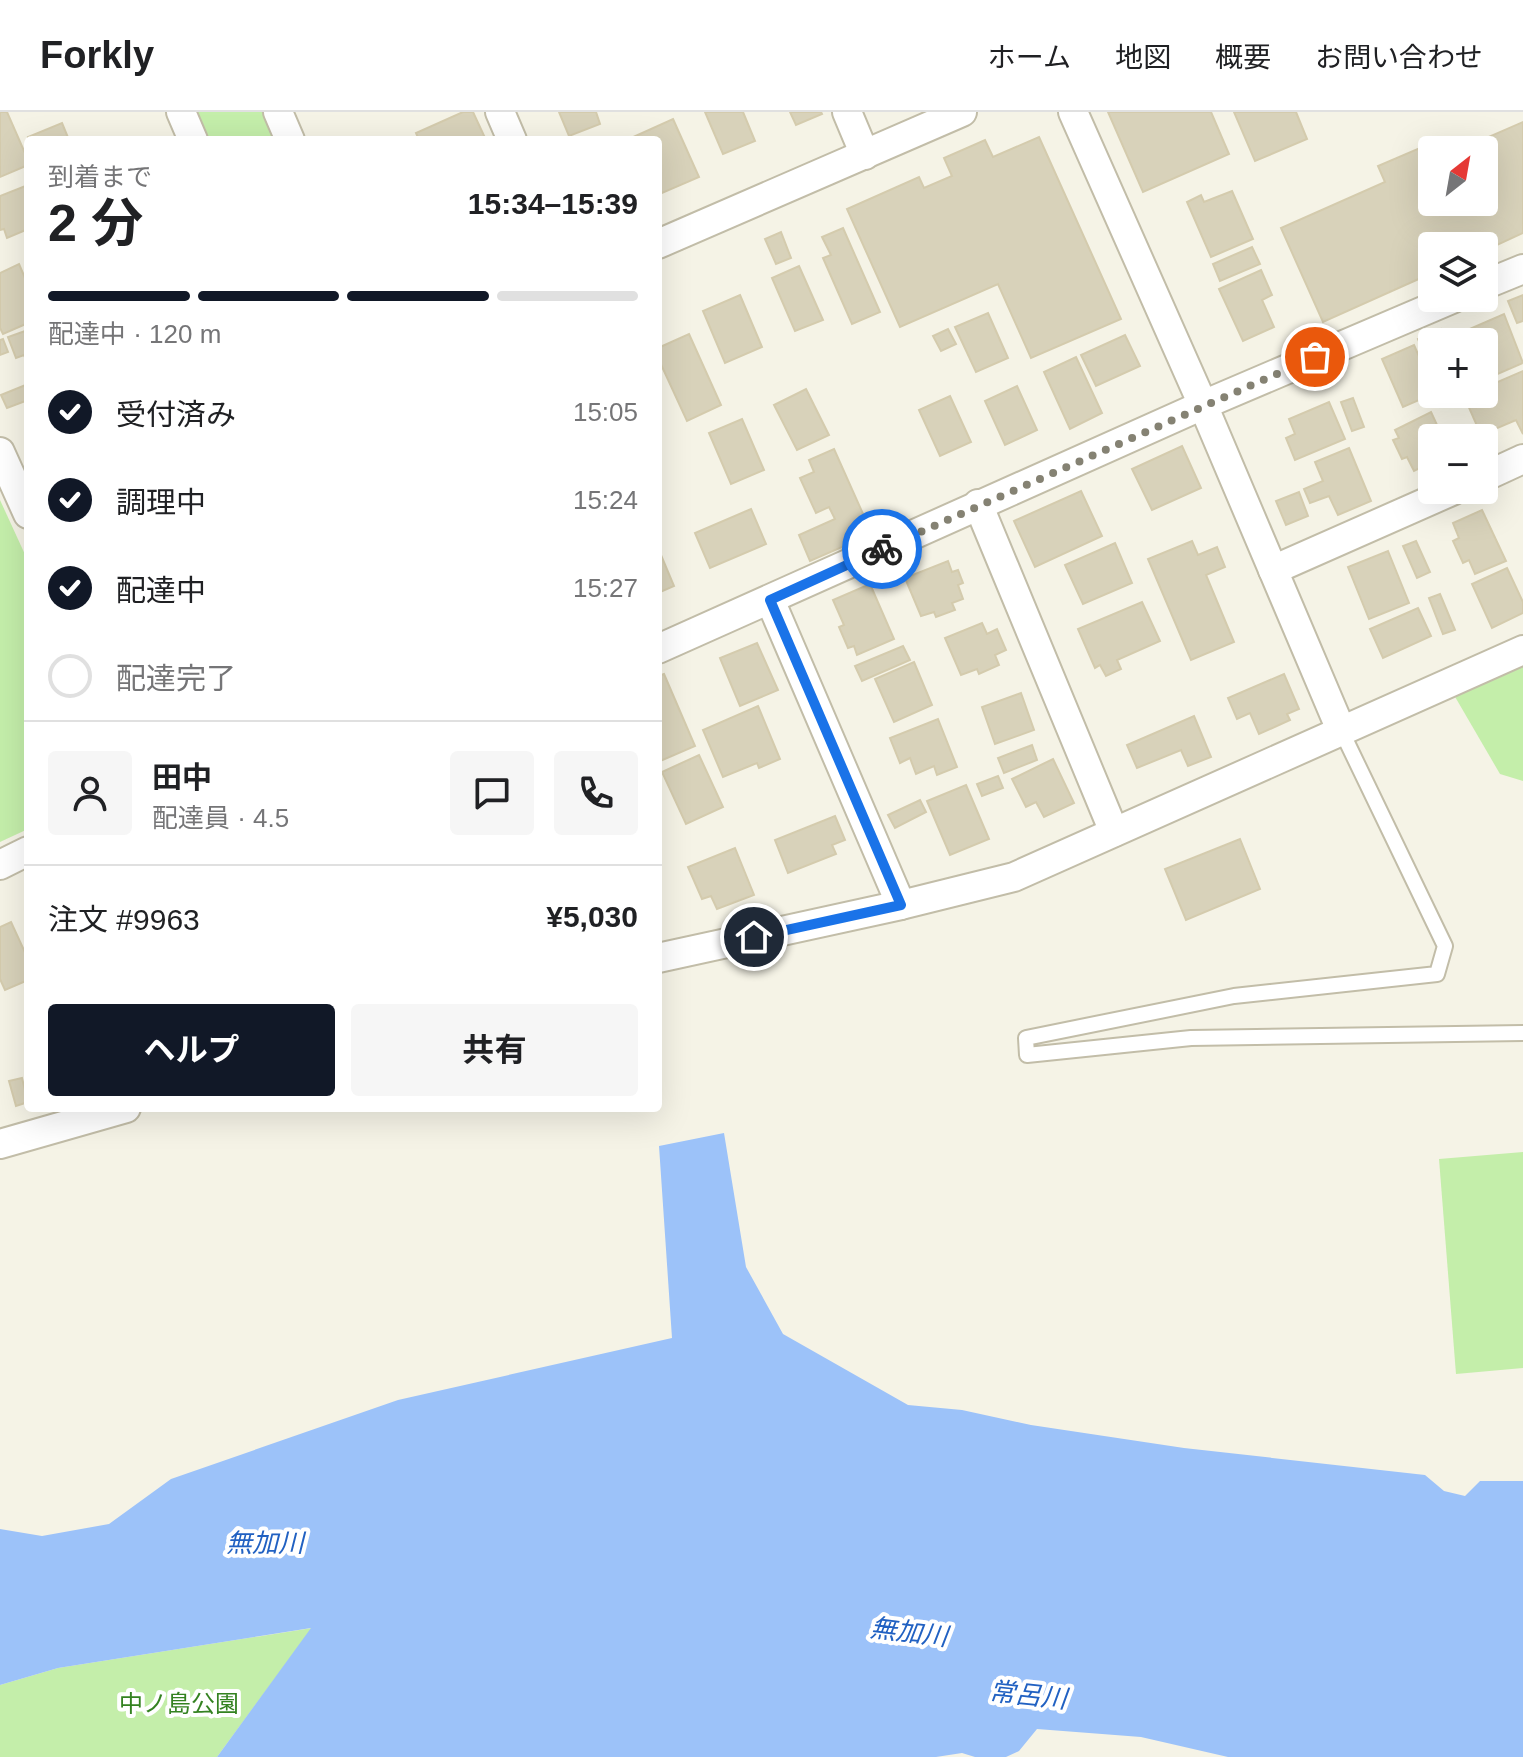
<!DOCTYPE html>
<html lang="ja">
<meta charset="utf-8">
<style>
body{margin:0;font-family:Arial,"Noto Sans JP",sans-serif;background:#f6f6f6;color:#202124;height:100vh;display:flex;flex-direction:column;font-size:30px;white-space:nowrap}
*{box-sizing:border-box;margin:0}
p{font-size:26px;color:#757577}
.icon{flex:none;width:44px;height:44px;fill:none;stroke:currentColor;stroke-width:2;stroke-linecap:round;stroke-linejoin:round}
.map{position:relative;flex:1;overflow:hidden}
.drawer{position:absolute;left:24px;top:24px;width:638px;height:976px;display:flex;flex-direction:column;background:#fff;border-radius:8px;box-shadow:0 8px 32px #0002}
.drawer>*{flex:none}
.needle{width:52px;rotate:31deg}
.controls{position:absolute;left:1418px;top:24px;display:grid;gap:16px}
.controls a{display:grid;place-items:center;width:80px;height:80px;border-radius:8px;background:#fff;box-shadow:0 8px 32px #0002;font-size:40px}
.pin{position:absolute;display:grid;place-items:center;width:68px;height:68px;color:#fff;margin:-34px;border:4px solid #fff;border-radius:50%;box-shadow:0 2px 8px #0007}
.courier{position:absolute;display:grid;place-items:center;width:80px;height:80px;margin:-40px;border:6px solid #1a73e8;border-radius:50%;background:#fff;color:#222;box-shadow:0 2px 10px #0007}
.headline em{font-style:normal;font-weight:700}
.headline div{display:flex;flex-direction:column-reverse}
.headline{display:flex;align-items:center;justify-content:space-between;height:136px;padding:0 24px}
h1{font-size:52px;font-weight:700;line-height:60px}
.bar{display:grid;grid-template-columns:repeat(4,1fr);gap:12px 8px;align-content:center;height:96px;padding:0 24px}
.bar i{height:10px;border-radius:6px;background:#e0e0e0}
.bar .current{background:#111827}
.bar p{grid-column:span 4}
.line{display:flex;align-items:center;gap:20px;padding:0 24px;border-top:2px solid #e0e0e0}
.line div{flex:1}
.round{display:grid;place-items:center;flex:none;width:84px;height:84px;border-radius:8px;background:#f6f6f6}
ol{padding:0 24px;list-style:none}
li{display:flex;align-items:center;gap:24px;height:88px}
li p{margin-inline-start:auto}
li .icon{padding:8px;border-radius:50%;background:#111827;color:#fff;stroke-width:4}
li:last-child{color:#757577}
li i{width:44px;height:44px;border:4px solid #e0e0e0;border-radius:50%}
.primary-button{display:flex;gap:16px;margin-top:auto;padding:16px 24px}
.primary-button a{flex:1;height:92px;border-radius:8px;background:#111827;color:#fff;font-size:32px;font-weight:700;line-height:92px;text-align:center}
.primary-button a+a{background:#f6f6f6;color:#202124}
header{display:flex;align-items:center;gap:48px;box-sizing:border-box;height:112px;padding:0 40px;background:#fff;border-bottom:2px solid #e0e0e0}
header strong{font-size:38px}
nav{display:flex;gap:44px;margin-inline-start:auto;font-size:28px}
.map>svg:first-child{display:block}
.green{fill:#c4eeaa}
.water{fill:#9cc2f9}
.building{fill:#d8d2ba;stroke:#d4cbad;stroke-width:2}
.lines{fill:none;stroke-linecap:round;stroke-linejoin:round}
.lane-casing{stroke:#c2bda8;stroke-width:18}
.street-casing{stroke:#c2bda8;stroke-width:32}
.lane{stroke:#fff;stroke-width:14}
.street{stroke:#fff;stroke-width:28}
.done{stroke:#858273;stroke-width:8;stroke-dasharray:0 14.4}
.route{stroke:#1a73e8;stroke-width:10}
.labels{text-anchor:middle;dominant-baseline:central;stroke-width:8;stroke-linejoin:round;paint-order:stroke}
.park-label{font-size:24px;fill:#348221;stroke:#fff}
.water-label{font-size:26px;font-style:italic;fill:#2161c2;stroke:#fff}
</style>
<header>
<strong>Forkly</strong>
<nav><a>ホーム</a><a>地図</a><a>概要</a><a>お問い合わせ</a></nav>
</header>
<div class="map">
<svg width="1523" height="1645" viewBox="0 0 1523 1645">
<rect width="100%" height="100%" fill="#f5f3e6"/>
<!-- green -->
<g class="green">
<polygon points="195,0 267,0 280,28 207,28"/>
<polygon points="0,388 28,449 28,717 0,730"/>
<polygon points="1523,538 1523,669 1500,662 1447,571"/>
<polygon points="1523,1040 1523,1256 1456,1262 1439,1047"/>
<polygon points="312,1516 217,1645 0,1645 0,1573 58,1556"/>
</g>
<!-- water -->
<polygon class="water" points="724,1021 746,1155 783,1222 908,1293 962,1298 1031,1313 1184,1336 1425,1363 1444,1379 1465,1384 1480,1369 1523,1369 1523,1645 1228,1645 1141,1625 1037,1617 1019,1639 1006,1645 975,1645 962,1641 936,1645 217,1645 311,1516 58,1556 0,1573 0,1417 42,1424 109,1412 171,1367 398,1288 672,1226 659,1034"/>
<!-- building -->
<g class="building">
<polygon points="0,0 7,0 28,48 28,53 0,65"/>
<polygon points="463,0 473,0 486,28 419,28 416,21"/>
<polygon points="559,0 596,0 600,12 569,24"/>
<polygon points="705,0 743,0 755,29 723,42"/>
<polygon points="790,0 821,0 822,2 796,13"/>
<polygon points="1108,0 1211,0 1229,42 1143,80"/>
<polygon points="1234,0 1296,0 1307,27 1255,49"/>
<polygon points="673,7 699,65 662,81 658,71 658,28 632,28 631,26"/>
<polygon points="1523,10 1523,121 1484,139 1484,134 1432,134 1432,161 1323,210 1281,116 1385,70 1378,54 1420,36 1428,52 1432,50 1432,90 1484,90 1484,38 1459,38"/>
<polygon points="62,11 69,28 29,28 28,25"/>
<polygon points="1039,25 1121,207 1031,246 998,172 900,215 847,97 919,65 924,76 952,64 944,46 985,28 993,45"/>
<polygon points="28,73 28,117 7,126 4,117 0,118 0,84"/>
<polygon points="1232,79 1253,127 1211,145 1187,90 1201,83 1204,90"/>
<polygon points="843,116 880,200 852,212 823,146 831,143 822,125"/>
<polygon points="781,120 791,146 776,152 765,127"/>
<polygon points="1252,135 1260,152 1220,169 1213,152"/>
<polygon points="19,152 28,173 28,211 3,222 0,216 0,161"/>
<polygon points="799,154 823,208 795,219 772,166"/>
<polygon points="1261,158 1272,183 1262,188 1274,215 1243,229 1219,177"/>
<polygon points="740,183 762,235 725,251 703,199"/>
<polygon points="1523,183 1523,209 1517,211 1508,189"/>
<polygon points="988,201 1008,246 976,260 955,215"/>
<polygon points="1504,202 1523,251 1486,267 1484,230 1470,230 1465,219"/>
<polygon points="948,217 956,232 941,239 933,224"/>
<polygon points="1441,217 1447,230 1432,230 1432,253 1429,254 1418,227"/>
<polygon points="28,218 28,253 24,243 16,246 8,225"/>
<polygon points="689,222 721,293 687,309 658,246 658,236"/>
<polygon points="1125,223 1140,254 1096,274 1081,243"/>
<polygon points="3,227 8,240 0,243 0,228"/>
<polygon points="1414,233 1432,274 1433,282 1403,295 1382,247"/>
<polygon points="1076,245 1102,301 1070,317 1044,260"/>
<polygon points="1523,259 1523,322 1516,308 1481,323 1464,284 1484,282 1484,276"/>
<polygon points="28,272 28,288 7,296 1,283"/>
<polygon points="1017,274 1037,318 1005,333 985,289"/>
<polygon points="806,277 829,323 797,338 774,293"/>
<polygon points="950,284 971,330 940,344 919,298"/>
<polygon points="1353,286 1364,315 1352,319 1341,290"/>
<polygon points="1329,290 1345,327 1295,348 1286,326 1295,322 1289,307"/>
<polygon points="1431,300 1443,326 1432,326 1432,350 1414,359 1407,345 1402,347 1393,328 1399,326 1395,318"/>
<polygon points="742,307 764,358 731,372 709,321"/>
<polygon points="1182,334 1201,376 1152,398 1132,357"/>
<polygon points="1349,336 1371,389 1338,403 1329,384 1310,391 1304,377 1323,369 1315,350"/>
<polygon points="834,337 872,422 810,449 799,423 835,407 829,395 816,401 800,366 814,360 809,348"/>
<polygon points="1081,379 1102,424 1035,455 1014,409"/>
<polygon points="1299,380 1308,404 1286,413 1276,389"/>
<polygon points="751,397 766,432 710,456 695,421"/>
<polygon points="1482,398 1506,449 1475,462 1469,448 1463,451 1453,429 1459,426 1453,411"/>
<polygon points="1192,429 1198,443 1217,435 1225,455 1206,463 1234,530 1191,548 1148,447"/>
<polygon points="1416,429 1430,460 1417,466 1403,434"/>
<polygon points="1115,431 1132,471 1083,492 1065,453"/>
<polygon points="658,436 674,474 658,481"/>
<polygon points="1388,439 1409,491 1369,507 1348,455"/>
<polygon points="948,449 952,460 958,458 963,471 958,473 963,487 952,491 955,498 936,505 934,500 921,504 905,466"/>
<polygon points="1507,456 1523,490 1523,501 1492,516 1472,472"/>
<polygon points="870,472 894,527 857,543 854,534 848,536 839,515 844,513 833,488"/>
<polygon points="1440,482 1455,518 1443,522 1429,486"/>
<polygon points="1142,490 1160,529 1117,548 1121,557 1106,564 1100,553 1095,556 1078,517"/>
<polygon points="1418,496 1431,524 1383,546 1370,517"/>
<polygon points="982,511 987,522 997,517 1006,538 995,543 999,553 979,562 977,557 961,563 945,526"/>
<polygon points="757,531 778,578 740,594 720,546"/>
<polygon points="903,534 910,548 862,569 855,554"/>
<polygon points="914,550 932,593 894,610 875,567"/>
<polygon points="664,562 695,634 658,650 658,564"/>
<polygon points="1284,562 1299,597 1287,602 1290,608 1259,622 1250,601 1237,607 1228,586"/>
<polygon points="1021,581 1034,618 995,632 982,595"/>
<polygon points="758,594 780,647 759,656 757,651 723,665 703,618"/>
<polygon points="1194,604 1211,645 1188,654 1181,638 1137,656 1127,633"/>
<polygon points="938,607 957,655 937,663 934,654 916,662 910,646 900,651 890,626"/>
<polygon points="1032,633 1037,648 1004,661 998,646"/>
<polygon points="699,643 723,695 686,712 662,660"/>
<polygon points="1053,647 1074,691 1044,705 1036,690 1026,695 1012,667"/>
<polygon points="998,664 1003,676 982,684 977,672"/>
<polygon points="966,673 989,727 950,743 927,689"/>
<polygon points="920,688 926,700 895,716 888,703"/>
<polygon points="835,704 845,728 832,733 836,742 788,761 775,728"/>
<polygon points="1240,727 1260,777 1186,808 1165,757"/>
<polygon points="735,736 754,783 717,797 711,784 702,787 688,755"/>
<polygon points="11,810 28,847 28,868 5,878 0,867 0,815"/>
<polygon points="22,966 28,990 16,994 9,969"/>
</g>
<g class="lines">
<defs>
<polyline id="lane" points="1341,618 1445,834 1437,862 1234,884 1026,926 1027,943 1191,926 1523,921"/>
<g id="street">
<polyline points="181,0 193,28"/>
<polyline points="278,0 290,28"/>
<polyline points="500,0 512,28"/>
<polyline points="847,0 865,43"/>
<polyline points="1073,0 1203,293 1341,618"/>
<polyline points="658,132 962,0"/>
<polyline points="1484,173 1523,157"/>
<polyline points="0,340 28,402"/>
<polyline points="1484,365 1523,347"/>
<polyline points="978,392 1114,720"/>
<polyline points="1273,458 1454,378"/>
<polyline points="770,488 901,793"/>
<polyline points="658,537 1203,293 1454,186"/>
<polyline points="0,753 28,739"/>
<polyline points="658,846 901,793 1014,765 1523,538"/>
<polyline points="0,1032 126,996"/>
</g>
</defs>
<!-- lane casing -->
<use href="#lane" class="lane-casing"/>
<!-- street casing -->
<use href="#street" class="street-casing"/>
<!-- lane -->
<use href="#lane" class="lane"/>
<!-- street -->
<use href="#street" class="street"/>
</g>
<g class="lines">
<!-- done -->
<polyline class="done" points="882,437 1315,245"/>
<!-- route -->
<polyline class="route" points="754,825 901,793 770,488 882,437"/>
</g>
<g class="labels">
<!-- park labels -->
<g class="park-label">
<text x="179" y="1591">中ノ島公園</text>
</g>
<!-- water labels -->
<g class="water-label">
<text x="265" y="1431">無加川</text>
<text transform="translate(909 1520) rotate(7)">無加川</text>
<text transform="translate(1028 1583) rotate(6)">常呂川</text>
</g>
</g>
</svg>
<div class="controls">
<a><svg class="needle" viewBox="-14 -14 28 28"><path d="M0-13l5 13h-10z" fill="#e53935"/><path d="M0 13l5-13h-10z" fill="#757577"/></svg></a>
<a><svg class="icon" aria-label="layers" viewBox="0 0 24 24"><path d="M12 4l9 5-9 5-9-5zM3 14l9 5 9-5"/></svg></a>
<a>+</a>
<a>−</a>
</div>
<div class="pin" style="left:1315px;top:245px;background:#ea580c"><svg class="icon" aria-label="bag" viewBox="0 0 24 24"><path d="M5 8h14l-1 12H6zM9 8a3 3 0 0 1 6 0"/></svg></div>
<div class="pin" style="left:754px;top:825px;background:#1f2937"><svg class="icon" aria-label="home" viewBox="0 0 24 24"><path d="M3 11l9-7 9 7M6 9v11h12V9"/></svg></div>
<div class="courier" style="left:882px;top:437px"><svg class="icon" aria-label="bike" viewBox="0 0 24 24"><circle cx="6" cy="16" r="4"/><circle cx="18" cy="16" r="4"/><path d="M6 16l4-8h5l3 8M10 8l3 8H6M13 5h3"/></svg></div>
<section class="drawer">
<div class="headline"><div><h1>2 分</h1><p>到着まで</p></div><em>15:34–15:39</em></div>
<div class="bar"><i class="current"></i><i class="current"></i><i class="current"></i><i></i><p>配達中 · 120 m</p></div>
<ol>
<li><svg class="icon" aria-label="check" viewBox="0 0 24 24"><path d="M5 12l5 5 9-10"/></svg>受付済み<p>15:05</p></li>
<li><svg class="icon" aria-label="check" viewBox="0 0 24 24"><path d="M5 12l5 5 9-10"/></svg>調理中<p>15:24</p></li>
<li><svg class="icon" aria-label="check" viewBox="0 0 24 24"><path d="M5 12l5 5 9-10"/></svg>配達中<p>15:27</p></li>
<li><i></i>配達完了</li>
</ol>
<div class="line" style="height:144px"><a class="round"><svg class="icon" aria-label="person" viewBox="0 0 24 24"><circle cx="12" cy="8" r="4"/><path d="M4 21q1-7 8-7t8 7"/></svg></a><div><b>田中</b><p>配達員 · 4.5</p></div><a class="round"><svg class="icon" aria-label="chat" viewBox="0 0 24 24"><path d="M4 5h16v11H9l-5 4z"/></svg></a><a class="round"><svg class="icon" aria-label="phone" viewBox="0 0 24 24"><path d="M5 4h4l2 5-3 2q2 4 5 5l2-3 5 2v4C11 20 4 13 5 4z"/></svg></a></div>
<div class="line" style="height:104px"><div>注文 #9963</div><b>¥5,030</b></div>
<div class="primary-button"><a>ヘルプ</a><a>共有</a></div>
</section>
</div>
